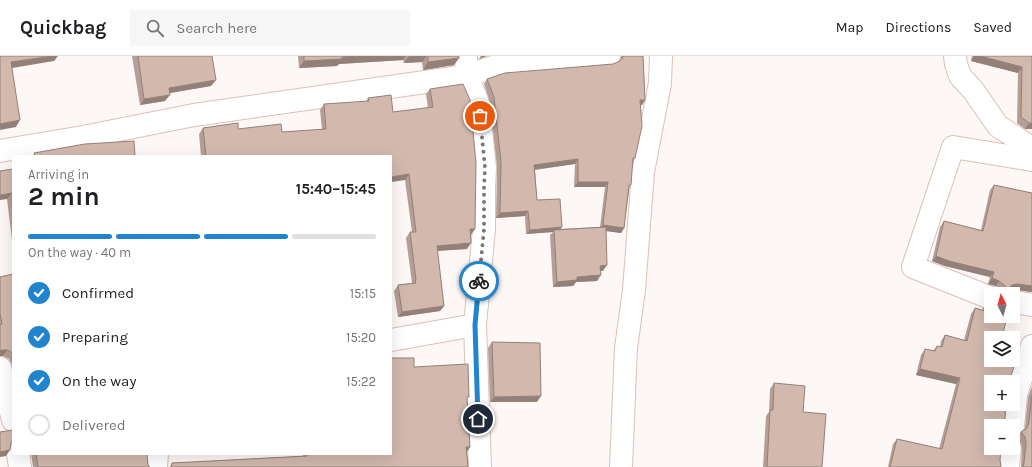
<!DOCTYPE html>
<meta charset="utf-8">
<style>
body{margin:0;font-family:Karla,sans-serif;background:#f6f6f6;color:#202124;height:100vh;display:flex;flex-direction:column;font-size:15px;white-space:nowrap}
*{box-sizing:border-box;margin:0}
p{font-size:13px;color:#757577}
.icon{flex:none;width:22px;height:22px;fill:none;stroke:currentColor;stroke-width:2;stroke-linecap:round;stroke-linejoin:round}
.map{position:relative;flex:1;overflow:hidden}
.side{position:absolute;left:12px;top:99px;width:380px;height:300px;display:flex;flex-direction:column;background:#fff;border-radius:0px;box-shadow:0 4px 16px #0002}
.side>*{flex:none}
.needle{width:26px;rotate:354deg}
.tools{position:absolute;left:984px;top:231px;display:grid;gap:8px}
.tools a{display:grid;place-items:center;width:36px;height:36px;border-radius:0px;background:#fff;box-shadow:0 4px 16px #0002;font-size:20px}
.pin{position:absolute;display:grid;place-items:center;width:34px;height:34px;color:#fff;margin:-17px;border:2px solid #fff;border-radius:50%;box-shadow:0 1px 4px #0007}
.courier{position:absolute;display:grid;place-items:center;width:40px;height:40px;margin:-20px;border:3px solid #2184cf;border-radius:50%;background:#fff;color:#222;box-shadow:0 1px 5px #0007}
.head em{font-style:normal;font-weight:700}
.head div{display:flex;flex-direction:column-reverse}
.head{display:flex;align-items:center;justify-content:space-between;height:68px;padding:0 16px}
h1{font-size:26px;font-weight:700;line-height:30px}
.bar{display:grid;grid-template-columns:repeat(4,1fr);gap:6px 4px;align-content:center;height:48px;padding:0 16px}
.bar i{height:5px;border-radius:3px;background:#e0e0e0}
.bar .on{background:#2184cf}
.bar p{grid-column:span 4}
ol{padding:0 16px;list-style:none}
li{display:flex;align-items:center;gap:12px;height:44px}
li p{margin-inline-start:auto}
li .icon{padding:4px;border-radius:50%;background:#2184cf;color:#fff;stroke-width:4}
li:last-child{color:#757577}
li i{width:22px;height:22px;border:2px solid #e0e0e0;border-radius:50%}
header{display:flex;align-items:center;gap:24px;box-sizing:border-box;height:56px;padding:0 20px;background:#fff;border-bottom:1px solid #e0e0e0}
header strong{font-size:19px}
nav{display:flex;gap:22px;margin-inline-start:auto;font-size:14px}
.search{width:280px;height:36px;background:#f6f6f6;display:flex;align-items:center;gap:10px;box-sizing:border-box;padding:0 14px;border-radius:0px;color:#757577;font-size:15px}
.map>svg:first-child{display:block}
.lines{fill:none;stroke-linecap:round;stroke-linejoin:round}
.minor-casing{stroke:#dbc1b6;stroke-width:24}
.minor{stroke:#fff;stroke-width:22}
.wall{fill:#b59e95;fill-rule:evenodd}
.shaded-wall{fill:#938179}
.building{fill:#d2b8ad;stroke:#938179}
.done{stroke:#7e7672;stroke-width:4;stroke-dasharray:0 7.2}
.route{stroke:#2184cf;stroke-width:5}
</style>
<header>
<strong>Quickbag</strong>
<div class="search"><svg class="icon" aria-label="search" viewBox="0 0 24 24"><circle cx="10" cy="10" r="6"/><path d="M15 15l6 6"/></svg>Search here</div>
<nav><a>Map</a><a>Directions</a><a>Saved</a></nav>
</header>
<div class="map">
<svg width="1032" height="411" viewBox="0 0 1032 411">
<rect width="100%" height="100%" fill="#fdf7f5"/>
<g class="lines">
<defs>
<g id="minor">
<polyline points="466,0 467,20 478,47 485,112 484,132 484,173 475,269 480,411"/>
<polyline points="955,0 956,8 960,20 973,34 998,70 1032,92"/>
<polyline points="0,95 83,81 194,59 467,20 499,9 609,0"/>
<polyline points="991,242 913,211 953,91 1032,104"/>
<polyline points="1013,246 1032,249"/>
<polyline points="391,284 475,269"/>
<polyline points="0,312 13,364"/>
<polyline points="1013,370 1016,338 1032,290"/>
<polyline points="18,398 20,411"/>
<polyline points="156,411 157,398"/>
<polyline points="621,411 626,292 634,234 643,116 660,27 661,0"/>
<polyline points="1008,411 1010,392"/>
</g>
</defs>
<!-- minor casing -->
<use href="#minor" class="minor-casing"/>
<!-- minor -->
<use href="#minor" class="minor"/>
</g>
<!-- wall -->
<g class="wall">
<polygon points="132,0 212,0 211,30 169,37 165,45 140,49"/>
<polygon points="298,0 459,0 459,2 454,9 423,14 422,6 404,7 403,4 339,8 337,10 299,12"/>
<path d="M621 0H643L645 44 642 49H641L635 102 633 106 624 172 621 177 606 175 603 215H601L597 225 576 226 573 230 553 231 550 179 553 176 526 178 525 160 496 162 497 111 490 46 484 28 487 23 613 8 620 5ZM575 108 574 131H605L600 171 560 173 537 144 535 114Z"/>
<polygon points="972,0 1032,0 1032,73 1025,73 1017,67 1018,17 971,5"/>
<polygon points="430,33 471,179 467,193 437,195 444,250 440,255 398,261 394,235 398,229 412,227 406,182 410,176 412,176 405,124 391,100 201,100 199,78 203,72 238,73 282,76 322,74 320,54 324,48 366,46 368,42 393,56 428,52 426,38"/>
<polygon points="13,113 13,192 7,143"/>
<polygon points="994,129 1032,137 1032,236 1015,234 1008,235 1004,238 1002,238 1001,234 996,230 988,228 990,221 945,210 932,205 940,171 944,165 981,174 990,134"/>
<polygon points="13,218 13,312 12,309 9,303 3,300 0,300 0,221"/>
<polygon points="987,246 991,282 991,370 1001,411 888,411 893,388 897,383 939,393 956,328 916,319 921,299 925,293 933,295 937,290 940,291 941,285 945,279 964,284 971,258 975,252 982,254 983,252"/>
<polygon points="492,286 537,346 490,346 488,292"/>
<polygon points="414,311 467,344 470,391 467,396 468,411 170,411 172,407 303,400 303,398 391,398"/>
<polygon points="774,327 803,356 822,411 763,411 766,360 769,356 770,333"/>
<polygon points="1032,330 1032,411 1021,411 1022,393 1021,387 1017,382 1021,376 1025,373 1025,372 1028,341"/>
<polygon points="31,398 147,398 148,409 150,411 33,411"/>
</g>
<!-- shaded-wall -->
<g class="shaded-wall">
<polygon points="52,0 58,0 54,5 6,13 11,6"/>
<polygon points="360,0 406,0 403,4 339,8 337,10 299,12 304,5"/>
<polygon points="409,0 427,0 422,6 404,7"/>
<polygon points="481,0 487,0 479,3"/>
<polygon points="974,0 980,0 1022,11 1018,17 971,5"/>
<polygon points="459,2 454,9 423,14 428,6"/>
<polygon points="216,24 211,30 164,38 169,32"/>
<polygon points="170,39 165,45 140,49 144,43"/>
<polygon points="640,44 645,44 642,49 637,49"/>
<polygon points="20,64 16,71 0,74 0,68"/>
<polygon points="1029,67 1032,67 1032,73 1025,73"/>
<polygon points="578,103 575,108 531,114 534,109"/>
<polygon points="409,118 405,124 391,126 391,121"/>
<polygon points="578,126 608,126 605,131 574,131"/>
<polygon points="12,137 7,143 0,144 0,139"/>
<polygon points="528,155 525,160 496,162 500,157"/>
<polygon points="603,169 624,172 621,177 599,174"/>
<polygon points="562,171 559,176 554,174 553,176 526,178 530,174"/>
<polygon points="470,173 475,173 471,179"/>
<polygon points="471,187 467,193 433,195 437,190"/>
<polygon points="936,200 994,216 990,221 945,210 932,205"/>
<polygon points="607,209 603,215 596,215 600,210"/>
<polygon points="601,219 597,225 576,226 573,230 553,231 557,226 577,221"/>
<polygon points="992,222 999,225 996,230 988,228"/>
<polygon points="1018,228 1032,230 1032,236 1015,234 1008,235 1004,238 1007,234 1012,229"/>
<polygon points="444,250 440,255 398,261 402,256"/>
<polygon points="2,294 7,294 3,300 0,300 0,295"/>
<polygon points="920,313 960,322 956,328 916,319"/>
<polygon points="541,340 537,346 490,346 494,341"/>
<polygon points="466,391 470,391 466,397"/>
<polygon points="10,394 6,400 0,401 0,396"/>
</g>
<!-- building -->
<g class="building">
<polygon points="0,0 52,0 11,6 20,64 0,68"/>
<polygon points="138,0 212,0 216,24 169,32 170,39 144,43"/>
<polygon points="304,0 360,0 342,1 342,3 304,5"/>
<polygon points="428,0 459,0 459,2 428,6"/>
<polygon points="624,0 643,0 645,44 640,44 642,70 635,102 633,102 631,129 629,129 624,172 603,169 608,126 578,126 578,103 534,109 537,144 560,143 562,171 530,174 528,155 500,157 501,106 494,41 487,23 505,17 613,8 620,5"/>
<polygon points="980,0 1032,0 1032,67 1029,67 1021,61 1022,11"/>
<polygon points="463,28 470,44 476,107 475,173 470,173 471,187 437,190 444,250 402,256 398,229 416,227 415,224 416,224 410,176 416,176 409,118 391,121 391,100 206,100 203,72 238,67 238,73 281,68 282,76 326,73 324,48 369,45 368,42 391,39 393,56 433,51 430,33"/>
<polygon points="134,85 135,100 35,100 34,97 85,88"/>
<polygon points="13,113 13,149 12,137 0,139 0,115"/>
<polygon points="994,129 1032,137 1032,230 1018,228 1012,229 1007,234 1004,229 999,225 992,222 994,216 949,205 936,200 944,165 983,175"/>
<polygon points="606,171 607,209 600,210 601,219 577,221 577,224 557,226 554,174"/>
<polygon points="13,218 13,297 7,294 2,294 0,295 0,269 2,268 0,257 0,221"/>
<polygon points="987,246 991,248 991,260 1007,260 1002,282 991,282 991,304 1013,304 1013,294 1019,295 1009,326 991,326 991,348 1006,348 1005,363 1006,370 991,370 991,392 1001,392 1000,404 1001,411 890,411 897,383 942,393 960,322 920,313 925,293 935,295 937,290 942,291 945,279 967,285 975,252 985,255"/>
<polygon points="492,286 540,287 541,340 494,341"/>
<polygon points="391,302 414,302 414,311 468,308 469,341 467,341 470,391 466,391 468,411 171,411 172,407 307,400 307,398 391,398"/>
<polygon points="774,327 805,330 803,356 826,358 822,411 767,411 770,354 773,354"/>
<polygon points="1032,339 1032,411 1023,411 1024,407 1026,387 1025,381 1021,376 1027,372 1029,366"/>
<polygon points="13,374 13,384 11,387 10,394 0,396 0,376"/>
<polygon points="36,398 147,398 148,409 150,411 38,411"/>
</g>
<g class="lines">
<!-- done -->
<polyline class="done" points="479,225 484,173 484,132 485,112 480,60"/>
<!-- route -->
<polyline class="route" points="478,363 475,269 479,225"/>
</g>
</svg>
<div class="tools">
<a><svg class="needle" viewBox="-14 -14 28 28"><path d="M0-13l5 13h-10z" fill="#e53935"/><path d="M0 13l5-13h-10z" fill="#757577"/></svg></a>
<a><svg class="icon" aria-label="layers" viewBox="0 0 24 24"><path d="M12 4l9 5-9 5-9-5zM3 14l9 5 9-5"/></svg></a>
<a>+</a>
<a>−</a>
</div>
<div class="pin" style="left:480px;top:60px;background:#ea580c"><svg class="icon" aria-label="bag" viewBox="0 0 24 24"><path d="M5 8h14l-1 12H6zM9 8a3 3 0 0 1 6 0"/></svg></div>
<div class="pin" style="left:478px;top:363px;background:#1f2937"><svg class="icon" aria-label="home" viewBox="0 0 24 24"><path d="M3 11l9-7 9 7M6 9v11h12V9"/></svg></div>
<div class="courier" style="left:479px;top:225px"><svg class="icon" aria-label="bike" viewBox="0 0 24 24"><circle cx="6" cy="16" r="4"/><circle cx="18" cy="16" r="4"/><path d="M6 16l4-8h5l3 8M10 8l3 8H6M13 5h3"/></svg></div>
<section class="side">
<div class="head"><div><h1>2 min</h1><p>Arriving in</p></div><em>15:40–15:45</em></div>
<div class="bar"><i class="on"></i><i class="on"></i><i class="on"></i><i></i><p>On the way · 40 m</p></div>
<ol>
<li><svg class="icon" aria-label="check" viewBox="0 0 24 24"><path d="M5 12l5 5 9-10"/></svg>Confirmed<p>15:15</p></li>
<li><svg class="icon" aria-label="check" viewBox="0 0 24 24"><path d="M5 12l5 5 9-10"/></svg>Preparing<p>15:20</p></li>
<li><svg class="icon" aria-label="check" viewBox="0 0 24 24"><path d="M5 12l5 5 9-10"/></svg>On the way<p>15:22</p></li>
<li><i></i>Delivered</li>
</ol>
</section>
</div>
